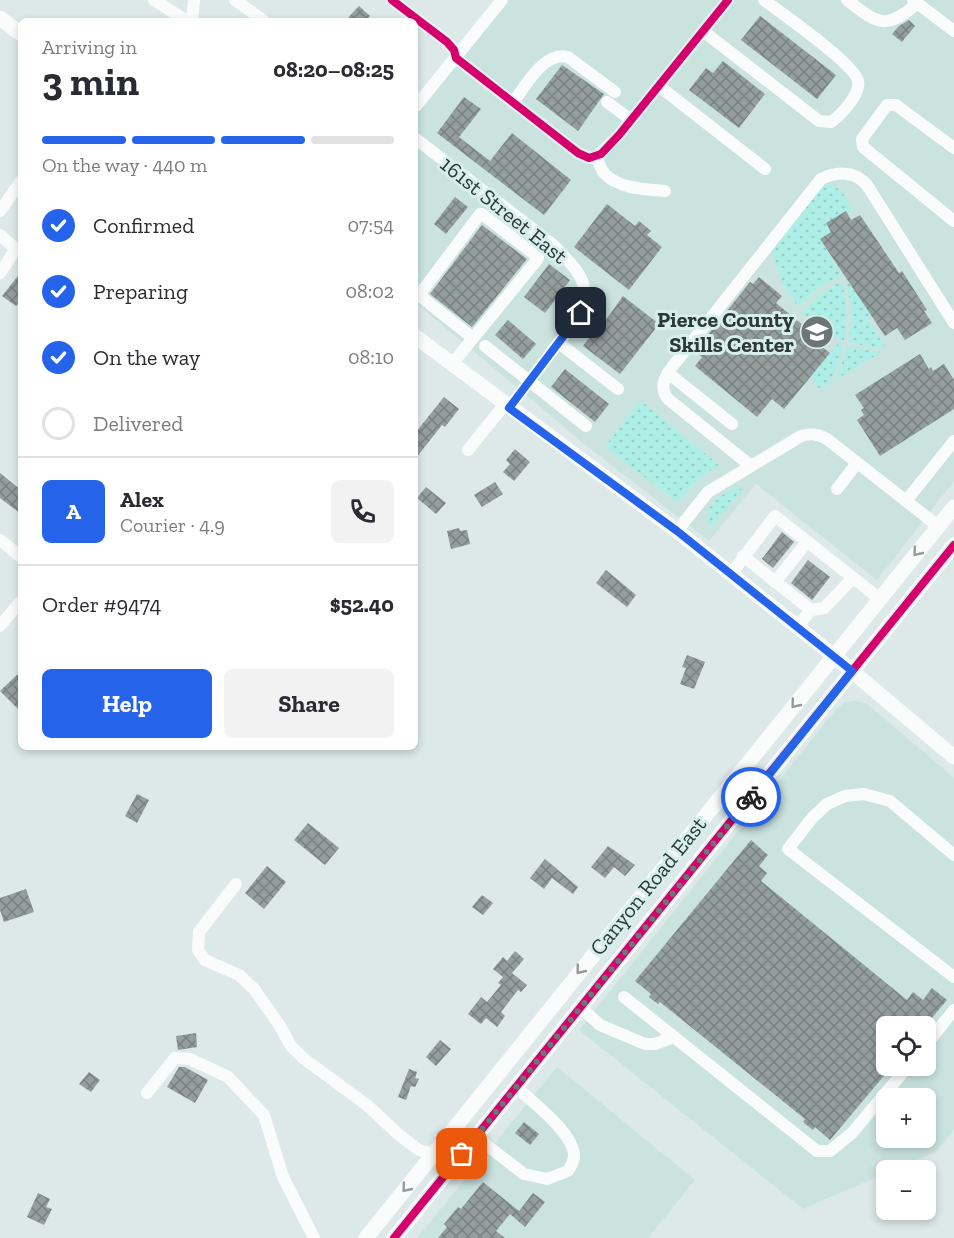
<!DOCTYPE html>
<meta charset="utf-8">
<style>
body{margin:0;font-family:"Zilla Slab",serif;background:#f2f2f3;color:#2b2b33;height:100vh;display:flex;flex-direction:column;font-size:22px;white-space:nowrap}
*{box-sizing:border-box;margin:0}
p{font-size:20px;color:#7c7c81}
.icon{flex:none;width:33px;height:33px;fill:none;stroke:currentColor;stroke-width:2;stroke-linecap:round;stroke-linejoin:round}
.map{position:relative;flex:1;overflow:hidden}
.details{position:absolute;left:18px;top:18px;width:400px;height:732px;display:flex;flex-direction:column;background:#fff;border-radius:9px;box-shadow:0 3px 9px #0003}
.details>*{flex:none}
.fabs{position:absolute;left:876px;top:1016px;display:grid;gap:12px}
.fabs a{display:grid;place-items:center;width:60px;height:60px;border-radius:9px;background:#fff;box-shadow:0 3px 9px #0003;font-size:30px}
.pin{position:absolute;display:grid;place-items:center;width:51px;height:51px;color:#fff;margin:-26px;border-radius:12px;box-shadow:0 3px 9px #0006}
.courier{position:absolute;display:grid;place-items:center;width:60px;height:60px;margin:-30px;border:4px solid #2563eb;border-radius:50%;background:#fff;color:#222;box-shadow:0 2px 8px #0007}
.summary em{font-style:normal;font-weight:700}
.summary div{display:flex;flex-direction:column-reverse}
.summary{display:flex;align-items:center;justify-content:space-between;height:102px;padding:0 24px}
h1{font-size:39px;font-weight:700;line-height:45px}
.bar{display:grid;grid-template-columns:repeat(4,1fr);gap:9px 6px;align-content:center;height:72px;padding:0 24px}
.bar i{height:8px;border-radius:4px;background:#e1e1e2}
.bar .current{background:#2563eb}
.bar p{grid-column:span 4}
.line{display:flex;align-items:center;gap:15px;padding:0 24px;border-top:2px solid #e1e1e2}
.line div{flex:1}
.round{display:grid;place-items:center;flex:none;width:63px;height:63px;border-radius:9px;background:#f2f2f3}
ol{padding:0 24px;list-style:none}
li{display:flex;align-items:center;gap:18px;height:66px}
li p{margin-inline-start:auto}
li .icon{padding:6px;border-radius:50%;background:#2563eb;color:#fff;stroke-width:4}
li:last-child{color:#7c7c81}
li i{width:33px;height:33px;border:3px solid #e1e1e2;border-radius:50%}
.action{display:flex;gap:12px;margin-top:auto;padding:12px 24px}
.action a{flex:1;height:69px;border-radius:9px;background:#2563eb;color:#fff;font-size:24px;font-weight:700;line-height:69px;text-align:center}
.action a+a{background:#f2f2f3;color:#2b2b33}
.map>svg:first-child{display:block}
.built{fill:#cae3df;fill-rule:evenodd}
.grass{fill:url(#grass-dots)}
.building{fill:url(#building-cross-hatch)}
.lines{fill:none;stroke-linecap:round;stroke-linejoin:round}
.minor{stroke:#fafcfc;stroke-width:12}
.major{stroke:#fafcfc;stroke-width:15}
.cycleway-casing{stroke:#d6efec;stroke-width:11}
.cycleway{stroke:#d6006c;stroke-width:8}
.oneway{stroke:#949a9a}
.done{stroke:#6b7675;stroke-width:6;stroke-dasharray:0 10.8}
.route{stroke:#2563eb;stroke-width:8}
.labels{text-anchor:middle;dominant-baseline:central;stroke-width:6;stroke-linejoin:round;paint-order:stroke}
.street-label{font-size:22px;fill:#2e3837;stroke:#d6efec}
.poi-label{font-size:22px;font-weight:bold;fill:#2e3837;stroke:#d6efec;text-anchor:end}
</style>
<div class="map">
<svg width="954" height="1238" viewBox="0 0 954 1238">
<defs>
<pattern id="grass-dots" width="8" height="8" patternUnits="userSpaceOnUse" patternTransform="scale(1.5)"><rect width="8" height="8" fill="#adeee6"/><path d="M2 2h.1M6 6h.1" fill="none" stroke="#95cdc6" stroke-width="1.8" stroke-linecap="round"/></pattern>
<pattern id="building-cross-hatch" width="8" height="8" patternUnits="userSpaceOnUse" patternTransform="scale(1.5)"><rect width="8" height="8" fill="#949e9d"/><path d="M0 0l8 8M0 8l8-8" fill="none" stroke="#798281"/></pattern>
</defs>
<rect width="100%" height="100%" fill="#dce9e8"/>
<!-- built -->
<g class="built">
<polygon points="497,0 954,0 954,481 877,580 756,484 709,541 588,447 416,303 416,98"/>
<path d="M854 701 866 703 954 778V1129L937 1151 894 1170H886V1173L803 1209 579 1030 837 708 844 703ZM886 1026H926V1065H886ZM886 1098H926V1137H886Z"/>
<polygon points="557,1067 695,1180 648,1238 417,1238"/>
</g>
<!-- grass -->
<g class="grass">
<path d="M828 184C842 186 846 199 853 210L826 223 831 232 820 239 840 272 844 274 822 285 798 307 782 282 772 251 821 188Z"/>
<path d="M840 281C849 299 847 321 844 341L829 335 802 312 821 294Z"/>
<path d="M849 283 872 315 867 319 886 348 869 347 848 342C853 323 853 304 846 285Z"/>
<path d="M838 344 843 346C839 360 834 382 820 390L811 375Z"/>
<polygon points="847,347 881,352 834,381 841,367"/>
<polygon points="640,400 719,465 698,479 678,502 605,447"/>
<polygon points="737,486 742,490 712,526 706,521 710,516 707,511 718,498"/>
</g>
<!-- building -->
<g class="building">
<polygon points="359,6 370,16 366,21 345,21"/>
<polygon points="760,16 836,75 817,99 741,40"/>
<polygon points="909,20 915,26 902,42 892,34 899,26"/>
<polygon points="723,61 765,94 739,128 689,90 706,68 713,73"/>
<polygon points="562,65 604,94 578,131 536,99"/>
<polygon points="464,97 481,109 459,137 490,161 512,133 571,180 544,215 437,133"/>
<polygon points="455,197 468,207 446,234 434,224"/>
<polygon points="607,204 635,226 639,221 651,231 647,235 662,247 629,290 574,247"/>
<polygon points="846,211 851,220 860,215 899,273 902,271 927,310 924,311 932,323 905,340 897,328 885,336 820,239 831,232 826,223"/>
<polygon points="482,225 527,259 472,327 430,294"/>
<polygon points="549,264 570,280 545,313 524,297"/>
<polygon points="21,272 21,300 16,306 2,296"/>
<polygon points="759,277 782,296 776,303 820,339 817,343 830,353 784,409 772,399 757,417 695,366 702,357 695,351 750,282 753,284"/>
<polygon points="623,296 659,324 620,374 583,346 596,329 598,331"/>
<polygon points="508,320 536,344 523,359 495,335"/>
<polygon points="920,354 929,369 931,367 933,371 944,364 954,380 954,409 880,456 857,420 864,415 861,410 864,408 855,395"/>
<polygon points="565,369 609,404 595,422 551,387"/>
<polygon points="444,397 459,409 445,427 442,425 416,458 416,432"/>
<polygon points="515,449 530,462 514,481 503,472 510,464 506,460"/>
<polygon points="0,473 21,490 21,514 0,498"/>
<polygon points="495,482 503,494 482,507 474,495"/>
<polygon points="426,487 446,503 436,514 417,498"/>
<polygon points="459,528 460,531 467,530 470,544 451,549 447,531"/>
<polygon points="782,532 794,542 773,568 762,559"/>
<polygon points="808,560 830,577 812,600 791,583"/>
<polygon points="606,570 636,595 627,607 596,583"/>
<polygon points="687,655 705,662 694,689 680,684 686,668 682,667"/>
<polygon points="21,671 21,712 0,691"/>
<polygon points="137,794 149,800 137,823 125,816"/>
<polygon points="308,823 339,848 325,865 294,840"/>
<polygon points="751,840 768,855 759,866 767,873 761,881 907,1000 913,992 923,1000 932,988 947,1000 925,1026 886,1026 886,1065 893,1065 830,1140 815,1127 813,1130 803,1122 805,1119 660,1002 658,1004 649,997 651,994 635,981"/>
<polygon points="608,846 635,865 625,876 614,867 605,878 591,867"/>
<polygon points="545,859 578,887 573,894 552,878 544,889 530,878"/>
<polygon points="267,866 286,882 264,909 245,893"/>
<polygon points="26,889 34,912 4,922 0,910 0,898"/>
<polygon points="482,895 493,903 483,915 472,907"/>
<polygon points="515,951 524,959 512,973 527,985 521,992 518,990 501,1012 505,1016 497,1027 486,1018 481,1024 468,1014 481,997 487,1002 501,985 498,983 503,977 493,969 503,957 507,961"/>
<polygon points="196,1033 197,1047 178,1050 176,1036"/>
<polygon points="440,1040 451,1049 436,1066 426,1057"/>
<polygon points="179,1067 185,1067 208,1080 195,1103 167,1087"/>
<polygon points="409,1069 417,1072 415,1078 419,1079 415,1087 411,1086 406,1100 398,1097"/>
<polygon points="89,1072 100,1080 91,1092 79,1084"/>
<polygon points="524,1122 539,1134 530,1145 515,1133"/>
<polygon points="483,1182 519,1211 533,1193 545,1202 525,1227 510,1214 496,1231 505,1238 438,1238 447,1227 444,1224 458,1207 461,1209"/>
<polygon points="38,1193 50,1199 46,1207 52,1209 44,1225 27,1217"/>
</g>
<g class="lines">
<!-- minor -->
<g class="minor">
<polyline points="154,0 187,21"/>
<polyline points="235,0 264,21"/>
<polyline points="392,0 447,42 454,50 456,58 578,153 589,158 596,157"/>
<path d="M847 0C878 24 885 31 918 3"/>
<polyline points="913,0 954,31"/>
<polyline points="189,21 192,20 194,0"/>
<path d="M703 31 819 121 831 122C841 115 861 94 858 81 855 64 781 13 764 0"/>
<polyline points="659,86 765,169"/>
<polyline points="607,102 631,120"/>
<path d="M513 103C525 86 544 51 568 57L615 92"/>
<polyline points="416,106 502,0"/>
<path d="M416 139 551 243C571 263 594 281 581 313L509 408"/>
<polyline points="954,148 896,105 887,105 862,139 863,147 954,221"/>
<polyline points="596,157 619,135 728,0"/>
<path d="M596 157C599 163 601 170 605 174 619 189 646 189 665 191"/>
<polyline points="0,211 21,181"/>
<polyline points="0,235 16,249 0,273"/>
<polyline points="559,343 618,389"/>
<polyline points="485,346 586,426"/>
<polyline points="452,364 537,260 538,257 482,214 480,214 420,294 420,296 473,338"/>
<polyline points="668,373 732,424"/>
<polyline points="468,450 505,404"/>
<path d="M751 466 668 399C659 388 664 378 672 367L821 179C837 171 855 171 867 185L954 323"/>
<polyline points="837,489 857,463"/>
<polyline points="906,501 954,441"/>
<path d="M677 531 708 492 801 436C811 433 818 434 827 439L938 526"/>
<polyline points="0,540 21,557"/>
<polyline points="743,556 811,610 797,627"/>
<polyline points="731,574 775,516 880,599"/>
<polyline points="775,582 807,542"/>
<polyline points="811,610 824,608 853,578"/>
<polyline points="0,626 21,601"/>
<polyline points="954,855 890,801 864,794 845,796 827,804 812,818 788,849 954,977"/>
<polyline points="236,884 199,932 198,950 205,960 239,975 254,989 280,1026 291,1046 303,1058 368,1106 398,1134 419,1150 433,1154"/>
<polyline points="624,997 817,1151 830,1151 852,1133 909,1065"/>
<polyline points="580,1007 600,1025 645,1044 655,1044 674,1037"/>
<polyline points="926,1045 954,1010"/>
<polyline points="147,1093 175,1058 190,1059 228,1077 264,1115 283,1177 314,1238"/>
<path d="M476 1137 524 1174 547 1179 568 1171C570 1168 573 1162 574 1158 576 1134 532 1102 516 1087"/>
</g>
<!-- major -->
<g class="major">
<polyline points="0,18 21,34"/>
<polyline points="416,337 677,531 834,656 954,757"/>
<polyline points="366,1238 954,507"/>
<polyline points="394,1238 954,545"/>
</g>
<defs>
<g id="cycleway">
<polyline points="392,0 447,42 454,50 456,58 578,153 589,158 601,154 619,135 728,0"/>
<polyline points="394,1238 954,545"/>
</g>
</defs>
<!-- cycleway casing -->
<use href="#cycleway" class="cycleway-casing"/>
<!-- cycleway -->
<use href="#cycleway" class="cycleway"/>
</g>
<!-- one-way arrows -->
<defs><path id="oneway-chevron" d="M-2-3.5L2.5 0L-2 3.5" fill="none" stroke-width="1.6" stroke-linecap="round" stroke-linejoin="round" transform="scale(1.5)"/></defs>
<g class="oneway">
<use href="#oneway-chevron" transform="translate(917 552) rotate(129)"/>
<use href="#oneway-chevron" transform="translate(795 704) rotate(129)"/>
<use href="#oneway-chevron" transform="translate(580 970) rotate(129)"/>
<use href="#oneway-chevron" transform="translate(406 1188) rotate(129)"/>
</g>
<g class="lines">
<!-- done -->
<polyline class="done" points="462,1154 751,797"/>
<!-- route -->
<polyline class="route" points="581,313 509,408 677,531 852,671 751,797"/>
</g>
<!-- icons -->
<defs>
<symbol id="university-disc" viewBox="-11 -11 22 22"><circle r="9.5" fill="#6b7675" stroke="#d6efec"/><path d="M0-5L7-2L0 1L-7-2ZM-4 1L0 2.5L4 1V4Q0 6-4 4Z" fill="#fff"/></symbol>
</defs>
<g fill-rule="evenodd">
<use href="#university-disc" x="798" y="313" width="38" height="38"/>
</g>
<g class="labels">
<!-- street labels -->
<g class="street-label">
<text transform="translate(504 210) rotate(39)">161st Street East</text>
<text transform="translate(648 886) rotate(-51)">Canyon Road East</text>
</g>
<!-- poi labels -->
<g class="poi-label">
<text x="794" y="319">Pierce County<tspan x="794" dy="25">Skills Center</tspan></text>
</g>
</g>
</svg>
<div class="fabs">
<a><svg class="icon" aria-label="locate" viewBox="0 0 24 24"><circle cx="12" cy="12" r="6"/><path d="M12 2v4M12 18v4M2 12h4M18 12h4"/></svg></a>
<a>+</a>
<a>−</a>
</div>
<div class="pin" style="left:462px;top:1154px;background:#ea580c"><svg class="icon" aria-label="bag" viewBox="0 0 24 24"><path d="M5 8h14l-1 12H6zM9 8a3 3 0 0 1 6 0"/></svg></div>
<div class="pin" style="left:581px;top:313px;background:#1f2937"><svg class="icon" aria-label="home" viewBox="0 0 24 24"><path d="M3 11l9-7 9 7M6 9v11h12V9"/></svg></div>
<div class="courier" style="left:751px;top:797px"><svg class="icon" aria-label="bike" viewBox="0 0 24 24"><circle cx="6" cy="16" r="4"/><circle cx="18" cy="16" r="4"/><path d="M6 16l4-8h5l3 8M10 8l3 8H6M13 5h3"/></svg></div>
<section class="details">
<div class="summary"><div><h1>3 min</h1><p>Arriving in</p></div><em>08:20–08:25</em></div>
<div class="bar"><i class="current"></i><i class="current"></i><i class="current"></i><i></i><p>On the way · 440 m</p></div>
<ol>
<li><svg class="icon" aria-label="check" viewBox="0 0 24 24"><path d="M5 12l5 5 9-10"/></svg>Confirmed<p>07:54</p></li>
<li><svg class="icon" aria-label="check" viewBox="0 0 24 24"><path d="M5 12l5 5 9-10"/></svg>Preparing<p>08:02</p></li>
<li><svg class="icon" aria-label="check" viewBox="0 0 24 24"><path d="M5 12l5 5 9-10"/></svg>On the way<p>08:10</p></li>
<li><i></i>Delivered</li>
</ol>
<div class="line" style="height:108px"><b class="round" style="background:#2563eb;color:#fff">A</b><div><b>Alex</b><p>Courier · 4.9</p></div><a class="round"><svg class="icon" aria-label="phone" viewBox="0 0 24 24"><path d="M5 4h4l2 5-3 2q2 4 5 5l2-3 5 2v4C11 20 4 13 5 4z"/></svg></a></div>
<div class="line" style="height:78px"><div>Order #9474</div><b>$52.40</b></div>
<div class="action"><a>Help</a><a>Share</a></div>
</section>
</div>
